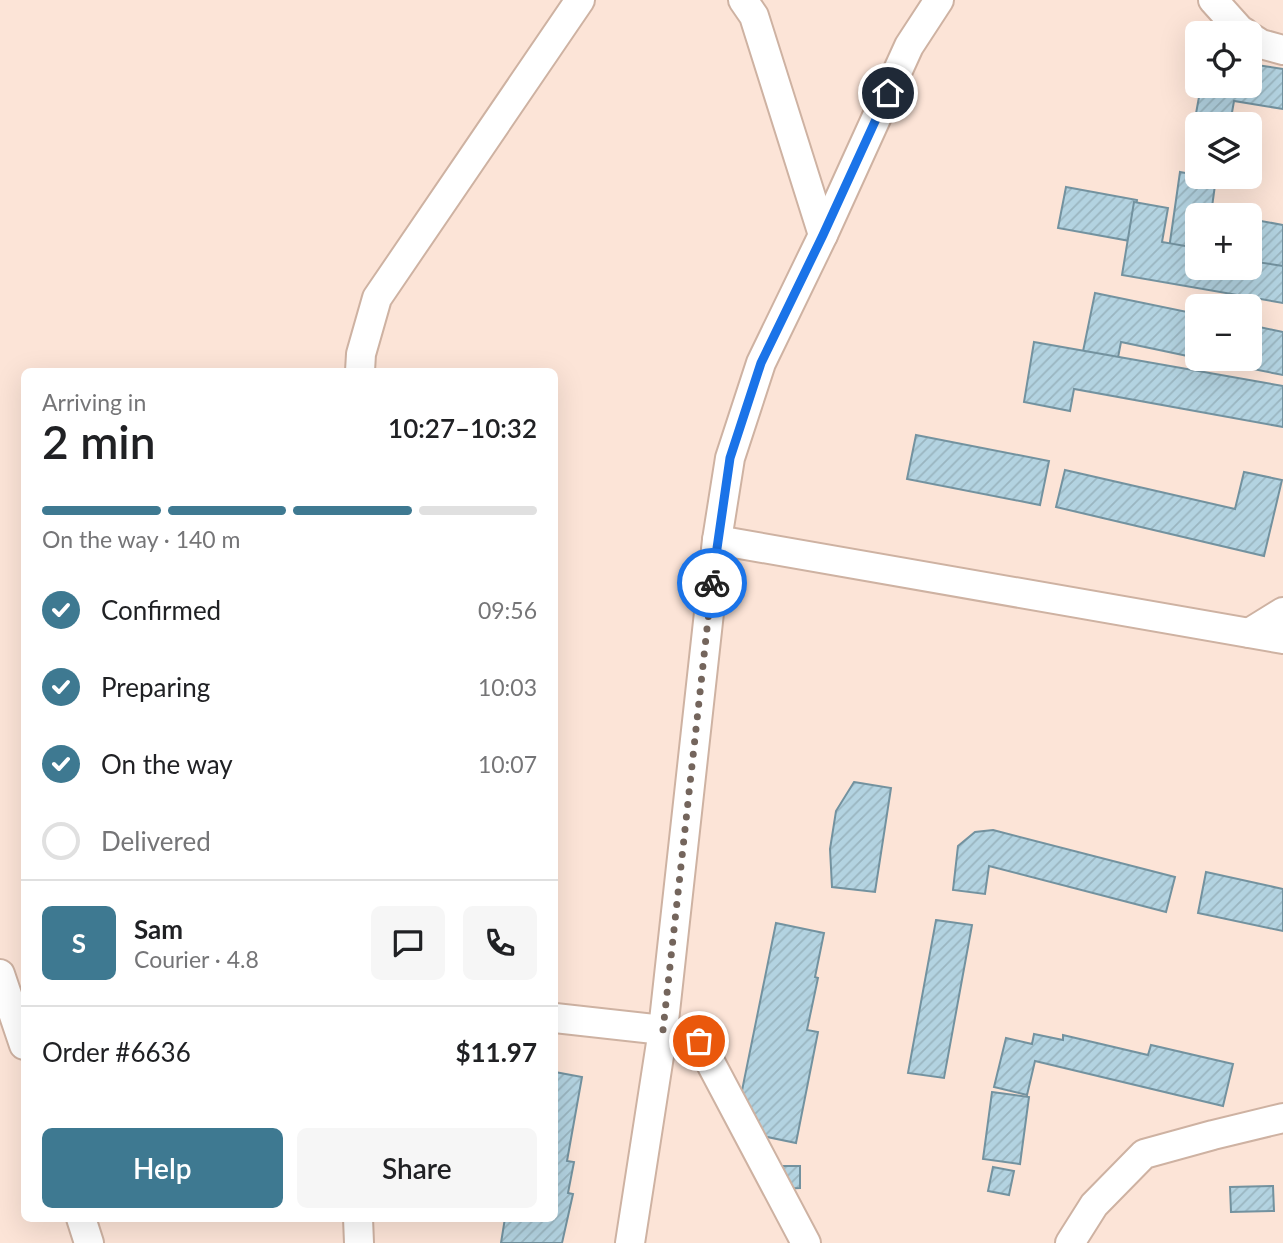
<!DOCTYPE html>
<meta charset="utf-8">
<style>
body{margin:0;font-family:Lato,sans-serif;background:#f6f6f6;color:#202124;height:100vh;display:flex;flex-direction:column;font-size:26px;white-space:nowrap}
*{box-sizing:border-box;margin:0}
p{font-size:23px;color:#757577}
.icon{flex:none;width:38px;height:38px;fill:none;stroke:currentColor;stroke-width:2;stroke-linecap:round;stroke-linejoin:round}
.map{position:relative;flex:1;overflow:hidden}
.sheet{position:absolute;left:21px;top:368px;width:537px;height:854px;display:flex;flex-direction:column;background:#fff;border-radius:10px;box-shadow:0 7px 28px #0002}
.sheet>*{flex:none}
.tools{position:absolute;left:1185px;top:21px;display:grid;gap:14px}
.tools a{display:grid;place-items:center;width:77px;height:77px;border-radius:10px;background:#fff;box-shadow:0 7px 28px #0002;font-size:35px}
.pin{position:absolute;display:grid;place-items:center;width:60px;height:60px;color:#fff;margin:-30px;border:4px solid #fff;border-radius:50%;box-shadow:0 2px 7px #0007}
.courier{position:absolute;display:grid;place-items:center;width:70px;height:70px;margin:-35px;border:5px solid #1a73e8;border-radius:50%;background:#fff;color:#222;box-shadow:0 2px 9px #0007}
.summary em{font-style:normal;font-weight:600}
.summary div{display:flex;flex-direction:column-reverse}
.summary{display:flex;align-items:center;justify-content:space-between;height:119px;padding:0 21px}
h1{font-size:46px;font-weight:600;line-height:52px}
.bar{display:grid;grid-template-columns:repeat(4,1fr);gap:10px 7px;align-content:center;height:84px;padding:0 21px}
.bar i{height:9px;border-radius:5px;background:#e0e0e0}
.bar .selected{background:#3e7991}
.bar p{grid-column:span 4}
.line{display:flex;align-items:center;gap:18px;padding:0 21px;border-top:2px solid #e0e0e0}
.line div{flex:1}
.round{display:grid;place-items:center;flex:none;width:74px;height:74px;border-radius:10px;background:#f6f6f6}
ol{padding:0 21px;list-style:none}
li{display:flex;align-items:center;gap:21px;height:77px}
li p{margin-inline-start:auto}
li .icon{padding:7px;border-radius:50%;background:#3e7991;color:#fff;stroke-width:4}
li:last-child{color:#757577}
li i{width:38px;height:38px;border:4px solid #e0e0e0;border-radius:50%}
.primary-button{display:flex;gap:14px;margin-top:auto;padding:14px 21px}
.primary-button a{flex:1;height:80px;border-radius:10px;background:#3e7991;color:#fff;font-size:28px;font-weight:600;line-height:80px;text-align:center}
.primary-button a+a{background:#f6f6f6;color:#202124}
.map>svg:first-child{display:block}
.building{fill:url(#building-hatch);stroke:#73929f;stroke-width:2}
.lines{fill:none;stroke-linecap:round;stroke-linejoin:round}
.minor-casing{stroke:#ceb2a2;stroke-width:32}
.minor{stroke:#fff;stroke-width:28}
.done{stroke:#74655c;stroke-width:7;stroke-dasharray:0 12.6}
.route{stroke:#1a73e8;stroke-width:9}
</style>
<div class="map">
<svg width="1283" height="1243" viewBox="0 0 1283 1243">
<defs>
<pattern id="building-hatch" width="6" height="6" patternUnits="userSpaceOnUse" patternTransform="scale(1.75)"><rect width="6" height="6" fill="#b3d3e1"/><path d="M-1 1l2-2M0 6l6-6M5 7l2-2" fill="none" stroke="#9ab5c0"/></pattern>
</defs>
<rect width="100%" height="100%" fill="#fce4d7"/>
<!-- building -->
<g class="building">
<polygon points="1250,64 1283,69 1283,109 1234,101 1230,124 1197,124 1197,130 1193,130 1201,86 1250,86"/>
<polygon points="1180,172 1197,175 1197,177 1216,178 1211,214 1222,215 1197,215 1197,253 1169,249"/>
<polygon points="1066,187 1137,200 1130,241 1058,228"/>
<polygon points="1134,202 1168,208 1162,242 1197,248 1197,268 1250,268 1250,258 1283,264 1283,303 1122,275"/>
<polygon points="1250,219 1283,225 1283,266 1250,261"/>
<polygon points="1095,293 1197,314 1197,358 1121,342 1115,373 1080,366"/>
<polygon points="1250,325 1283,332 1283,375 1203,359 1250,359"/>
<polygon points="1034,342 1283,386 1283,427 1074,389 1070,411 1024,402"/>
<polygon points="916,435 1049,461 1040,505 907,479"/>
<polygon points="1065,470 1235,509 1244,472 1282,480 1264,556 1056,507"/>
<polygon points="854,782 891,788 875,892 832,887 830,849 836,811"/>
<polygon points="993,830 1175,877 1166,912 989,866 985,894 953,890 958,846 975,832"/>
<polygon points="1206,872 1283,889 1283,931 1198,913"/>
<polygon points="936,920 972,925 944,1078 908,1073"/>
<polygon points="776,923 824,933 815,977 818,978 807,1030 818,1032 796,1143 734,1130"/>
<polygon points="1034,1034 1063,1040 1063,1035 1148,1055 1151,1045 1233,1064 1223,1106 1035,1061 1027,1095 994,1087 1006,1038 1032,1044"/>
<polygon points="555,1072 582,1077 567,1161 574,1162 568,1193 573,1194 562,1243 501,1243 505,1218 555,1218"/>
<polygon points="992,1092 1029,1097 1020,1164 983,1159"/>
<polygon points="777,1166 800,1166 800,1188 777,1189"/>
<polygon points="993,1167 1014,1171 1009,1195 988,1191"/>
<polygon points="1273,1186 1274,1211 1231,1212 1230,1187"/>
</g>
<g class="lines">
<defs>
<g id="minor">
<polyline points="743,0 754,16 823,235"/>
<polyline points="1213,0 1240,30 1245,33"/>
<polyline points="1250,37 1261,44 1283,50"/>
<polyline points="360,371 361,354 377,298 580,0"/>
<polyline points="717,540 1283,639"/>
<polyline points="1249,633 1283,612"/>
<polyline points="0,974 24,1045"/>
<polyline points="555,1018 663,1030 699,1041 806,1243"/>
<polyline points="81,1218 89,1243"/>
<polyline points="358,1218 359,1243"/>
<polyline points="630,1243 663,1030 717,540 730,458 761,363 823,235 909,46 939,0"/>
<polyline points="1070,1243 1094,1205 1144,1154 1213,1135 1283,1118"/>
</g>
</defs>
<!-- minor casing -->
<use href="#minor" class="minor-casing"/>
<!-- minor -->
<use href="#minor" class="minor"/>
</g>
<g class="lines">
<!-- done -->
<polyline class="done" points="699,1041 663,1030 712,583"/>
<!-- route -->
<polyline class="route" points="712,583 730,458 761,363 823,235 888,93"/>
</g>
</svg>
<div class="tools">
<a><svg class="icon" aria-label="locate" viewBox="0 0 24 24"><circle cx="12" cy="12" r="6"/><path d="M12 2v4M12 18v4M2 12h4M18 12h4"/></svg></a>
<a><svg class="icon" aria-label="layers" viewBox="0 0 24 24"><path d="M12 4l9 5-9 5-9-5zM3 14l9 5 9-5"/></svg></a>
<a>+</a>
<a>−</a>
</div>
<div class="pin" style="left:699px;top:1041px;background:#ea580c"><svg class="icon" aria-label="bag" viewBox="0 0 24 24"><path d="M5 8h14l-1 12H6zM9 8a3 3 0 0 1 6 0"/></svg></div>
<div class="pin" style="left:888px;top:93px;background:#1f2937"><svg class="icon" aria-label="home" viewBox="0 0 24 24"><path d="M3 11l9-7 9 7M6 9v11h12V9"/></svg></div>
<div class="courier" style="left:712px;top:583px"><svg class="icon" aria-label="bike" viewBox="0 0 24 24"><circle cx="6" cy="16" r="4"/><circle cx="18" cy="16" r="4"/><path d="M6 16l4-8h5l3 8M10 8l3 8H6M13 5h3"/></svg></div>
<section class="sheet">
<div class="summary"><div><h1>2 min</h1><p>Arriving in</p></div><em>10:27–10:32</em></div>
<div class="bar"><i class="selected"></i><i class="selected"></i><i class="selected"></i><i></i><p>On the way · 140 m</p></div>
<ol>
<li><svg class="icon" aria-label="check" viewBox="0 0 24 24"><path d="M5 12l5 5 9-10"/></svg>Confirmed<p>09:56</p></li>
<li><svg class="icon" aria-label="check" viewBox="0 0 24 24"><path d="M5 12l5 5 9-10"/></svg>Preparing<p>10:03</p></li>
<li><svg class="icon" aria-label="check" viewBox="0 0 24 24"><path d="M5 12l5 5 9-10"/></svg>On the way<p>10:07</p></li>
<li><i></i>Delivered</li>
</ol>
<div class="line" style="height:126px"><b class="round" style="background:#3e7991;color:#fff">S</b><div><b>Sam</b><p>Courier · 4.8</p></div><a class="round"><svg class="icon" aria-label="chat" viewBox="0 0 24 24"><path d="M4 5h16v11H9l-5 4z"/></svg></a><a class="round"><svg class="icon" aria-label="phone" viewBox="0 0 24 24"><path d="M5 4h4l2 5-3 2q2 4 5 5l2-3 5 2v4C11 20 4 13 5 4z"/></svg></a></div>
<div class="line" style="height:91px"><div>Order #6636</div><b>$11.97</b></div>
<div class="primary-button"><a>Help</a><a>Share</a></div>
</section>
</div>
